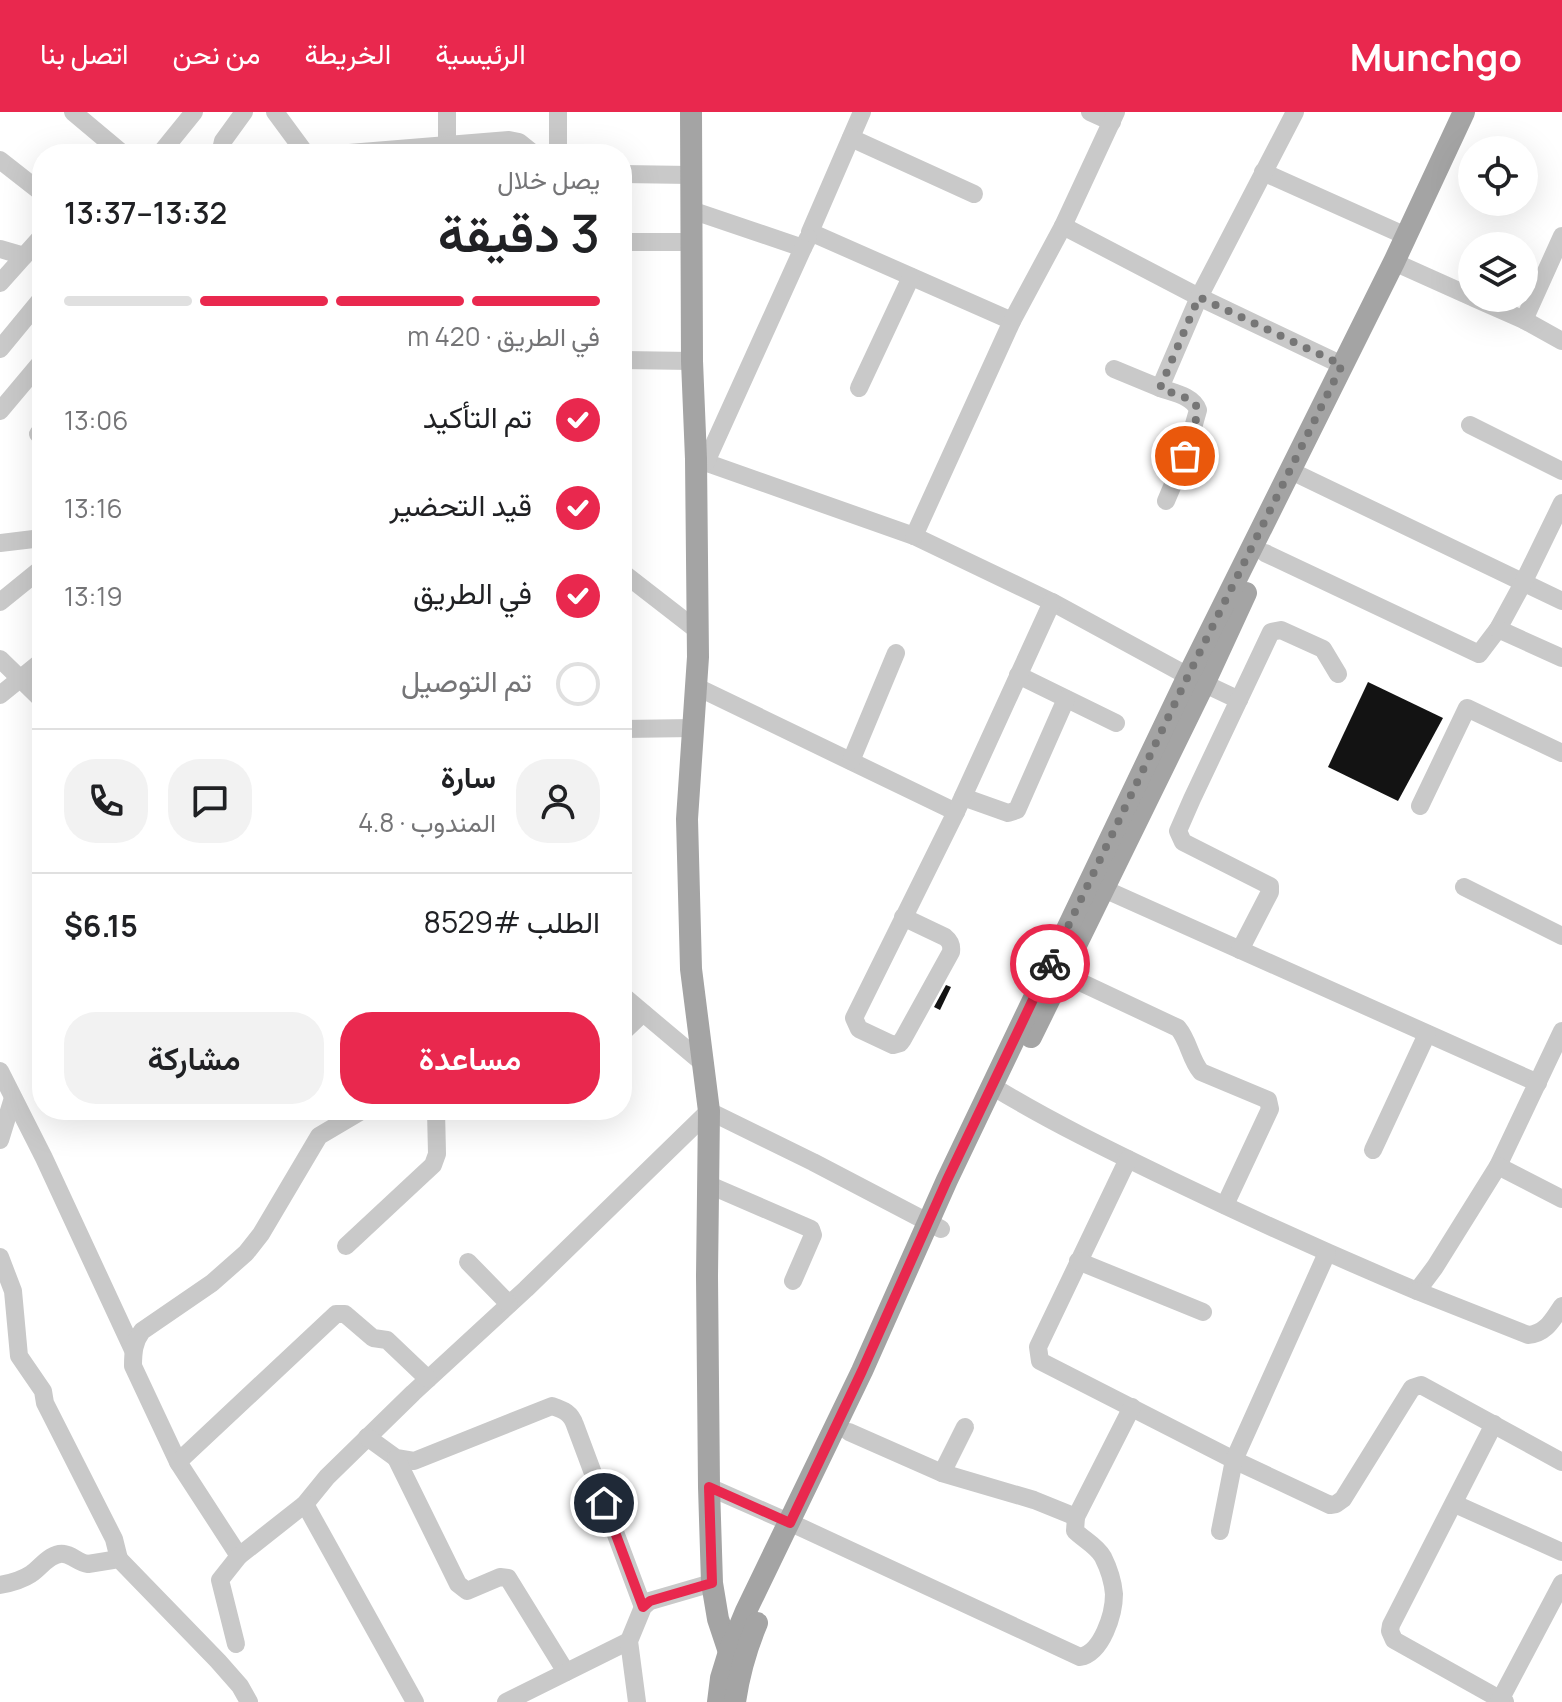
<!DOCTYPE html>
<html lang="ar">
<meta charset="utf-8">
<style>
body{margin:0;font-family:Manrope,Vazirmatn,sans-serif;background:#f2f2f2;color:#202124;direction:rtl;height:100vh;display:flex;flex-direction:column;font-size:30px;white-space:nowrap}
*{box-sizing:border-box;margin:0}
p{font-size:26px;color:#757577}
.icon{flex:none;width:44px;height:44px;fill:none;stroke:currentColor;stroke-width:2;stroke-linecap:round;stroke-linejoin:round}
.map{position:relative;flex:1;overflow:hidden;direction:ltr}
.sheet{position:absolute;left:32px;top:32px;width:600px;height:976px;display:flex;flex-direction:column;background:#fff;border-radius:32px;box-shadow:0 8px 32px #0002;direction:rtl}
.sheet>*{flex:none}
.buttons{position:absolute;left:1458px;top:24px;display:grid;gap:16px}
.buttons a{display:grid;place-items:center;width:80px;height:80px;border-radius:50%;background:#fff;box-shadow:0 8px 32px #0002;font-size:40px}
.pin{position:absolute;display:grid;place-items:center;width:68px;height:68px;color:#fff;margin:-34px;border:4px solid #fff;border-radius:50%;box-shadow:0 2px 8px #0007}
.courier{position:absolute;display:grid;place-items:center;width:80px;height:80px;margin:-40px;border:6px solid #e9284e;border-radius:50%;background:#fff;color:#222;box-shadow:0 2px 10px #0007}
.summary em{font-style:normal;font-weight:600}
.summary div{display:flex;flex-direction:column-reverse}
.summary{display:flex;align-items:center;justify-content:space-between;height:136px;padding:0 32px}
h1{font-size:52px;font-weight:600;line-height:60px}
.bar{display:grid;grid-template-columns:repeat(4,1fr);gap:12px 8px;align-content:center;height:96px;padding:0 32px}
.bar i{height:10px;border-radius:6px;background:#e0e0e0}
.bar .current{background:#e9284e}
.bar p{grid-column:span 4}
.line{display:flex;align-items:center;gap:20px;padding:0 32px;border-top:2px solid #e0e0e0}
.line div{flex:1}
.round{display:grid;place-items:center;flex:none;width:84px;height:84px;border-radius:32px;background:#f2f2f2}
ol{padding:0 32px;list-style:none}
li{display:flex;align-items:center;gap:24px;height:88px}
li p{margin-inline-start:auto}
li .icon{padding:8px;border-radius:50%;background:#e9284e;color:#fff;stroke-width:4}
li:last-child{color:#757577}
li i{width:44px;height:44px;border:4px solid #e0e0e0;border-radius:50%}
.action{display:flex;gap:16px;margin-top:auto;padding:16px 32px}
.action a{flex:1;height:92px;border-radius:32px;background:#e9284e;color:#fff;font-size:32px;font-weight:600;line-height:92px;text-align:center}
.action a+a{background:#f2f2f2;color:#202124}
header{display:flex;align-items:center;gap:48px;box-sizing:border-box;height:112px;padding:0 40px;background:#e9284e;color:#fff}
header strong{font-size:38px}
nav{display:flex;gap:44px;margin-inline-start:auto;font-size:28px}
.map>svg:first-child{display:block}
.building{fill:#131313}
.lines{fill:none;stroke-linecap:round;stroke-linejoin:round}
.minor{stroke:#c9c9c9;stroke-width:18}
.major{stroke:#a4a4a4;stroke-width:22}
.done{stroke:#767676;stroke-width:8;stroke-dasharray:0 14.4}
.route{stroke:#e9284e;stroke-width:10}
</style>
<header>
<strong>Munchgo</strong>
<nav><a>الرئيسية</a><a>الخريطة</a><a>من نحن</a><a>اتصل بنا</a></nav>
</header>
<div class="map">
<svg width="1562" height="1590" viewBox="0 0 1562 1590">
<rect width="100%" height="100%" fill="#fff"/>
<!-- building -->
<g class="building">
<polygon points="1368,570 1443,606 1398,689 1328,655"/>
<polygon points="946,873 951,875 940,898 934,895"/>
</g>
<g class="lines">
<!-- minor -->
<g class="minor">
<polyline points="73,0 123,42"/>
<polyline points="275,0 306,42"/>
<polyline points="447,0 447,42"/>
<polyline points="862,0 810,120 1012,209"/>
<polyline points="1090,0 1112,10"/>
<polyline points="851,26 974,82"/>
<polyline points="160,42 194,0"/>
<polyline points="220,42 223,29 244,0"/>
<polyline points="337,42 509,28 519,30 534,42"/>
<polyline points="558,42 558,0"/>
<polyline points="0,48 42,81"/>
<polyline points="1263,60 1406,124"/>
<polyline points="622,62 691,63"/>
<polyline points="691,98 803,136 808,126"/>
<polyline points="1063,114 1199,185 1342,253"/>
<polyline points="622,130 692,130"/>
<polyline points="0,137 24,144"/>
<polyline points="1394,150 1472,185"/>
<polyline points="0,171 42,124"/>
<polyline points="1474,186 1524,208 1562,229"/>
<polyline points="1524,208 1562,124"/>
<polyline points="0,237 42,186"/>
<polyline points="622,248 692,249"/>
<polyline points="1114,257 1160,276"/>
<polyline points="859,276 911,165"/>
<polyline points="0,299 42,249"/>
<polyline points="1470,313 1562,359"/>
<polyline points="38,322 42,317"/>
<polyline points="696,347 914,424 1052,490 1188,564 1239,588"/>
<polyline points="706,350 803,136"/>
<polyline points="1289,358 1562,489"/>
<path d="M1166 389 1185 344 1198 298C1193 284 1174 281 1160 276L1199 185 1295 0"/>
<polyline points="914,424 1012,209 1063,114 1116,0"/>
<polyline points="0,431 42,426"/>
<polyline points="1265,441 1479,542 1498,517 1523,471 1562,391"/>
<polyline points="622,460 698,519"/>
<polyline points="0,490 42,456"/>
<polyline points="1498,517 1562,546"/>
<polyline points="0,547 42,588"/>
<polyline points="1018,563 1116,611"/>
<polyline points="697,575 956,700"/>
<polyline points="0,583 42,549"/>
<polyline points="622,617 694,616"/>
<polyline points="851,649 896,541"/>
<polyline points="963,685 1008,701 1017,698 1066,587"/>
<polyline points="1420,694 1467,596 1562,641"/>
<polyline points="1464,775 1562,824"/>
<polyline points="1104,777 1538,971"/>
<path d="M903 805 945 825C950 829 952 833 951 840L903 927 900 931 893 933 859 917 854 906 956 700 1052 490"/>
<polyline points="1240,838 1270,780 1270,774 1183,730 1178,719 1192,687 1271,520 1281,518 1323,537 1338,562"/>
<path d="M1063 862 1178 916C1189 929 1190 947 1201 960L1268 988 1270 997 1225 1093"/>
<polyline points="622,883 704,952"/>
<polyline points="622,921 643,901"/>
<polyline points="0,959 44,1046 133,1238"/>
<path d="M992 974C1049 1009 1111 1039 1171 1068 1252 1107 1334 1144 1417 1179L1435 1155 1498 1054 1562 919"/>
<path d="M363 998 319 1024 261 1122 246 1141 212 1171 142 1219C134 1230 133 1240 133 1254L178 1350 239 1444 305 1392 327 1365 413 1281 526 1177 709 999 813 1050 941 1117"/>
<polyline points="0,1028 13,986"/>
<polyline points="1373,1038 1427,922"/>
<polyline points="1128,1047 1038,1235 1040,1249 1234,1348 1330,1393 1336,1392 1343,1387 1412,1276 1421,1273 1562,1350"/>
<polyline points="1498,1054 1562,1087"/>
<polyline points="707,1072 811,1117 813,1123 793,1169"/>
<polyline points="346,1134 433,1053 437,1042 436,998"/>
<polyline points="0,1145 13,1179 19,1244 43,1279 45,1291 114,1427 119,1447"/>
<polyline points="1078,1149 1203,1200"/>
<polyline points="468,1150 509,1192"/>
<path d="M1417 1179 1528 1223C1546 1222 1553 1207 1562 1194"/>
<polyline points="1494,1312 1391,1513 1390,1519 1394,1528 1505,1590"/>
<polyline points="849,1320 942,1361 1034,1388 1076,1405 1132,1295"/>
<path d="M367 1325 396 1346 414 1349 552 1294C564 1298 571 1301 575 1313L643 1495"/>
<polyline points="396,1346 458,1472 467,1479 500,1465 508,1466 566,1560"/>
<polyline points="178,1350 336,1202 345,1202 373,1226 387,1228 428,1267"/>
<polyline points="942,1361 965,1315"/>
<path d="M709 1375 802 1416 1080 1545C1102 1541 1114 1502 1114 1482 1113 1470 1108 1455 1103 1445 1097 1434 1083 1427 1075 1419L1076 1405"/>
<polyline points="305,1392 415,1590"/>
<polyline points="1455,1392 1562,1440"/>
<polyline points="1220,1419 1234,1348 1327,1141"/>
<path d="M0 1473C11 1471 22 1468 31 1462 41 1455 51 1440 64 1442 72 1443 79 1451 88 1452L119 1447 218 1549 240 1574 249 1590"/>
<polyline points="236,1532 220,1468 239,1444"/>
<polyline points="506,1590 629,1529"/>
<polyline points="637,1590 629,1529 643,1495 650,1489 712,1471"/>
<polyline points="1499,1590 1562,1471"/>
</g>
<!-- major -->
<g class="major">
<polyline points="691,0 692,249 696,347 698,545 687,707 691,857 709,999 707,1164 709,1375 712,1471 718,1507 731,1546"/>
<polyline points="1031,925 1204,572 1246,481"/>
<polyline points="718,1590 721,1566 729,1540 746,1499 862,1259 947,1068 1188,564 1394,150 1464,0"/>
<path d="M735 1590C739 1562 746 1537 757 1511"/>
</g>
</g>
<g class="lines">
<!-- done -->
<polyline class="done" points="1050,852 1188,564 1342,253 1199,185 1160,276 1191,288 1196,293 1197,304 1185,344"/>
<!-- route -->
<polyline class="route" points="604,1391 643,1495 650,1489 712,1471 709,1375 790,1411 862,1259 947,1068 1050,852"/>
</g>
</svg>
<div class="buttons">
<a><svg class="icon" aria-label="locate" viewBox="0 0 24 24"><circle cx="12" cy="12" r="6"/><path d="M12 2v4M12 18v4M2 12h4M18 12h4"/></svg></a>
<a><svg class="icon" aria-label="layers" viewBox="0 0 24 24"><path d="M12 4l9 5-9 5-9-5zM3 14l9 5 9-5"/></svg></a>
</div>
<div class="pin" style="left:1185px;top:344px;background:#ea580c"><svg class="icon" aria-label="bag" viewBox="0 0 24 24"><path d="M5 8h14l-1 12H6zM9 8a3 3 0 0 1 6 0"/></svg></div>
<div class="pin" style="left:604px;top:1391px;background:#1f2937"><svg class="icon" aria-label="home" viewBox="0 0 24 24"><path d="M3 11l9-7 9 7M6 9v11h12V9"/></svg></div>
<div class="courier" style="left:1050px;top:852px"><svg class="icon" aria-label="bike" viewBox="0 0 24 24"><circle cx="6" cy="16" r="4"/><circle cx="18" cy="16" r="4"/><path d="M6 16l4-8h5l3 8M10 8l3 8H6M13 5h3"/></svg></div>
<section class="sheet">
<div class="summary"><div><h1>3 دقيقة</h1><p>يصل خلال</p></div><em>13:32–13:37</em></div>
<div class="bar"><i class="current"></i><i class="current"></i><i class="current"></i><i></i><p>في الطريق · 420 m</p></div>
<ol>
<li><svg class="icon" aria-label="check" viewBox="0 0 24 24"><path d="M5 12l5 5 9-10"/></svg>تم التأكيد<p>13:06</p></li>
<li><svg class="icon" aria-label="check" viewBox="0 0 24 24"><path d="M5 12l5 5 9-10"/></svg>قيد التحضير<p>13:16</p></li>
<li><svg class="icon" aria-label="check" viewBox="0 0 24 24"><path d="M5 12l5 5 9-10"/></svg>في الطريق<p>13:19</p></li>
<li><i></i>تم التوصيل</li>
</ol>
<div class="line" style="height:144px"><a class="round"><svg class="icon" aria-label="person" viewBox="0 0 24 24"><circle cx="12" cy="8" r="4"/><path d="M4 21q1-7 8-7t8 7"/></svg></a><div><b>سارة</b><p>المندوب · 4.8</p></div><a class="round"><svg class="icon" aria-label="chat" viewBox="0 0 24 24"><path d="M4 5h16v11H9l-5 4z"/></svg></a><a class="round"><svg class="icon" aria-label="phone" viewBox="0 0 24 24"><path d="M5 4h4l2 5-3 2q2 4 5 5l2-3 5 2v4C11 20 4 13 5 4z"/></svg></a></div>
<div class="line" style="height:104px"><div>الطلب #8529</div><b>$6.15</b></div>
<div class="action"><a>مساعدة</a><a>مشاركة</a></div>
</section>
</div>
